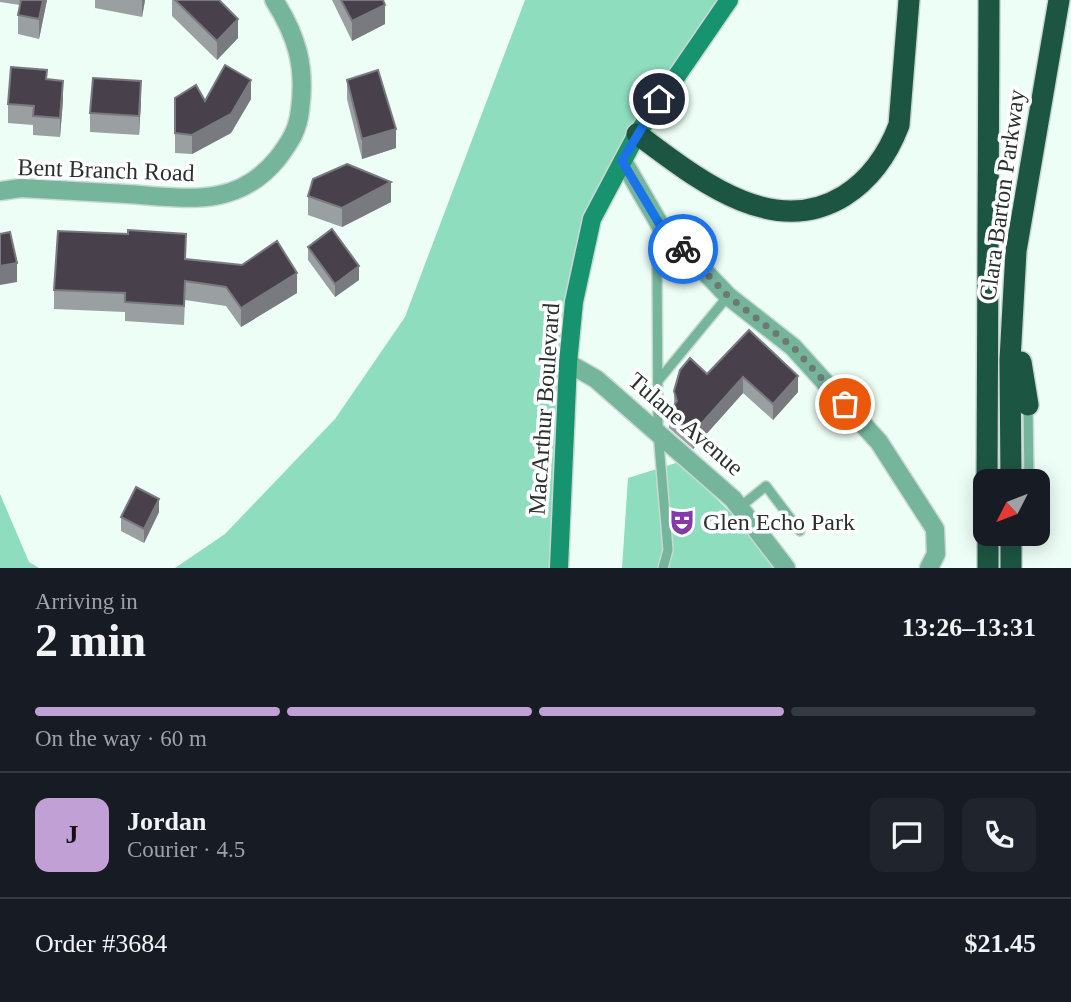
<!DOCTYPE html>
<meta charset="utf-8">
<style>
body{margin:0;font-family:Georgia,serif;background:#20242c;color:#f1f3f6;height:100vh;display:flex;flex-direction:column;font-size:26px;white-space:nowrap}
*{box-sizing:border-box;margin:0}
p{font-size:23px;color:#9ea1a6}
.icon{flex:none;width:38px;height:38px;fill:none;stroke:currentColor;stroke-width:2;stroke-linecap:round;stroke-linejoin:round}
.map{position:relative;height:568px;overflow:hidden}
.panel{display:flex;flex-direction:column;background:#171b24;flex:1}
.panel>*{flex:none}
.needle{width:46px;rotate:228deg}
.fabs{position:absolute;left:973px;top:469px;display:grid;gap:14px}
.fabs a{display:grid;place-items:center;width:77px;height:77px;border-radius:14px;background:#171b24;box-shadow:0 4px 18px #0003;font-size:35px}
.pin{position:absolute;display:grid;place-items:center;width:60px;height:60px;color:#fff;margin:-30px;border:4px solid #fff;border-radius:50%;box-shadow:0 2px 7px #0007}
.courier{position:absolute;display:grid;place-items:center;width:70px;height:70px;margin:-35px;border:5px solid #1a73e8;border-radius:50%;background:#fff;color:#222;box-shadow:0 2px 9px #0007}
.summary em{font-style:normal;font-weight:700}
.summary div{display:flex;flex-direction:column-reverse}
.summary{display:flex;align-items:center;justify-content:space-between;height:119px;padding:0 35px}
h1{font-size:46px;font-weight:700;line-height:52px}
.bar{display:grid;grid-template-columns:repeat(4,1fr);gap:10px 7px;align-content:center;height:84px;padding:0 35px}
.bar i{height:9px;border-radius:5px;background:#363941}
.bar .current{background:#c0a0d5}
.bar p{grid-column:span 4}
.line{display:flex;align-items:center;gap:18px;padding:0 35px;border-top:2px solid #363941}
.line div{flex:1}
.round{display:grid;place-items:center;flex:none;width:74px;height:74px;border-radius:14px;background:#20242c}
.map>svg:first-child{display:block}
.green{fill:#8eddbf}
.lines{fill:none;stroke-linecap:round;stroke-linejoin:round}
.lane-casing{stroke:#c9d9d2;stroke-width:12}
.street-casing{stroke:#c9d9d2;stroke-width:21}
.secondary-casing{stroke:#c9d9d2;stroke-width:21}
.highway-casing{stroke:#c9d9d2;stroke-width:24}
.lane{stroke:#75b59c;stroke-width:9}
.street{stroke:#75b59c;stroke-width:18}
.secondary{stroke:#189370;stroke-width:18}
.highway{stroke:#1d5543;stroke-width:21}
.wall{fill:#9aa0a1}
.shaded-wall{fill:#797a7f}
.building{fill:#48414c;stroke:#797a7f;stroke-width:2}
.done{stroke:#6e7974;stroke-width:7;stroke-dasharray:0 12.6}
.route{stroke:#1a73e8;stroke-width:9}
.labels{text-anchor:middle;dominant-baseline:central;stroke-width:7;stroke-linejoin:round;paint-order:stroke}
.street-label{font-size:24px;fill:#2a312e;stroke:#fff}
.poi-label{font-size:24px;fill:#2a312e;stroke:#fff;text-anchor:start}
</style>
<div class="map">
<svg width="1071" height="568" viewBox="0 0 1071 568">
<rect width="100%" height="100%" fill="#ecfef6"/>
<!-- green -->
<g class="green">
<polygon points="525,0 729,0 592,219 574,302 559,568 175,568 225,534 335,419 405,317"/>
<polygon points="679,462 732,514 774,568 622,568 628,478"/>
<polygon points="0,494 29,562 39,568 0,568"/>
</g>
<g class="lines">
<defs>
<g id="lane">
<polyline points="660,228 657,256 658,432 668,550 663,568"/>
<polyline points="658,381 728,296"/>
<polyline points="1028,406 1029,481"/>
<polyline points="740,507 766,486 800,531"/>
<polyline points="1023,538 1024,534"/>
</g>
<g id="street">
<polyline points="623,161 660,225 728,296 793,347 879,442 935,529 936,554 929,568"/>
<path d="M0 191 21 188C56 190 92 192 127 194 186 198 237 209 278 158 290 142 298 130 300 110 306 67 297 36 274 0"/>
<polyline points="568,363 596,379 733,499 786,568"/>
</g>
<polyline id="secondary" points="559,568 568,363 574,302 592,219 637,134 729,0"/>
<g id="highway">
<path d="M637 134C694 176 771 241 844 196 871 179 888 154 899 125L909 0"/>
<polyline points="1021,362 1028,405"/>
<polyline points="987,481 989,0"/>
<polyline points="1011,481 1010,360 1016,251 1059,0"/>
<polyline points="988,534 988,568"/>
<polyline points="1011,534 1011,568"/>
</g>
</defs>
<!-- lane casing -->
<use href="#lane" class="lane-casing"/>
<!-- street casing -->
<use href="#street" class="street-casing"/>
<!-- secondary casing -->
<use href="#secondary" class="secondary-casing"/>
<!-- highway casing -->
<use href="#highway" class="highway-casing"/>
<!-- lane -->
<use href="#lane" class="lane"/>
<!-- street -->
<use href="#street" class="street"/>
<!-- secondary -->
<use href="#secondary" class="secondary"/>
<!-- highway -->
<use href="#highway" class="highway"/>
</g>
<!-- wall -->
<g class="wall">
<polygon points="0,0 47,0 39,39 18,34 18,15 20,5 0,2"/>
<polygon points="95,0 145,0 142,17 95,8"/>
<polygon points="172,0 219,0 238,38 217,60 172,16"/>
<polygon points="332,0 383,0 385,24 352,41"/>
<polygon points="47,79 63,100 60,137 33,135 33,125 8,123 8,104"/>
<polygon points="347,80 396,148 362,159 347,99"/>
<polygon points="175,98 205,101 251,99 231,133 192,154 175,153"/>
<polygon points="141,101 139,135 90,132 90,113"/>
<polygon points="308,196 391,202 342,227 308,215"/>
<polygon points="308,247 359,280 335,297 308,260"/>
<polygon points="186,260 297,293 241,327 226,306 185,300 184,325 125,321 125,312 54,309 54,290"/>
<polygon points="749,330 798,392 773,420 743,393 693,449 669,428 669,412 674,405 674,391 707,374"/>
<polygon points="159,512 144,543 121,531 121,517"/>
</g>
<!-- shaded-wall -->
<g class="shaded-wall">
<polygon points="43,0 47,0 39,39 39,19"/>
<polygon points="142,0 145,0 142,17"/>
<polygon points="385,5 385,24 352,41 352,21"/>
<polygon points="238,19 238,38 217,60 217,41"/>
<polygon points="251,80 251,99 231,133 192,154 192,135"/>
<polygon points="63,81 63,100 60,137 60,118"/>
<polygon points="141,81 141,101 139,135 139,116"/>
<polygon points="396,129 396,148 362,159 362,139"/>
<polygon points="391,182 391,202 342,227 342,208"/>
<polygon points="17,263 17,282 0,285 0,266"/>
<polygon points="359,266 359,280 335,297 335,284"/>
<polygon points="297,273 297,293 241,327 241,308"/>
<polygon points="798,376 798,392 773,420 773,404"/>
<polygon points="743,377 743,393 693,449 693,433"/>
<polygon points="159,499 159,512 144,543 144,529"/>
</g>
<!-- building -->
<g class="building">
<polygon points="21,0 43,0 39,19 18,15"/>
<polygon points="175,0 219,0 238,19 217,41"/>
<polygon points="341,0 383,0 385,5 352,21"/>
<polygon points="225,65 251,80 231,114 192,135 175,133 175,98 196,85 205,101"/>
<polygon points="11,67 47,70 46,79 63,81 60,118 33,116 34,106 8,104"/>
<polygon points="378,70 396,129 362,139 347,80"/>
<polygon points="93,78 141,81 139,116 90,113"/>
<polygon points="347,164 391,182 342,208 308,196 313,179"/>
<polygon points="332,229 359,266 335,284 308,247"/>
<polygon points="128,230 186,234 185,259 242,265 277,241 297,273 241,308 226,287 185,281 184,306 125,302 125,293 54,290 58,231 128,234"/>
<polygon points="10,232 17,263 0,266 0,234"/>
<polygon points="749,330 798,376 773,404 743,377 693,433 669,412 677,401 674,391 680,370 690,358 707,374"/>
<polygon points="136,487 159,499 144,529 121,517"/>
</g>
<g class="lines">
<!-- done -->
<polyline class="done" points="683,249 728,296 793,347 845,404"/>
<!-- route -->
<polyline class="route" points="659,99 622,161 660,225 683,249"/>
</g>
<!-- icons -->
<defs>
<symbol id="theatre-bare" viewBox="-9 -9 18 18"><path d="M-5-5.5Q0-4 5-5.5V0Q5 5 0 6Q-5 5-5 0ZM-3.3-2.5H-1v1.5H-3.3ZM1-2.5H3.3v1.5H1ZM-2.8 1Q0 5.5 2.8 1Z" fill="#853aac" stroke="#fff" stroke-width="2.5" paint-order="stroke"/></symbol>
</defs>
<g fill-rule="evenodd">
<use href="#theatre-bare" x="663" y="503" width="38" height="38"/>
</g>
<g class="labels">
<!-- street labels -->
<g class="street-label">
<text transform="translate(106 170) rotate(2)">Bent Branch Road</text>
<text transform="translate(1002 195) rotate(-82)">Clara Barton Parkway</text>
<text transform="translate(544 409) rotate(-86)">MacArthur Boulevard</text>
<text transform="translate(686 424) rotate(41)">Tulane Avenue</text>
</g>
<!-- poi labels -->
<g class="poi-label">
<text x="703" y="522">Glen Echo Park</text>
</g>
</g>
</svg>
<div class="fabs">
<a><svg class="needle" viewBox="-14 -14 28 28"><path d="M0-13l5 13h-10z" fill="#e53935"/><path d="M0 13l5-13h-10z" fill="#9ea1a6"/></svg></a>
</div>
<div class="pin" style="left:845px;top:404px;background:#ea580c"><svg class="icon" aria-label="bag" viewBox="0 0 24 24"><path d="M5 8h14l-1 12H6zM9 8a3 3 0 0 1 6 0"/></svg></div>
<div class="pin" style="left:659px;top:99px;background:#1f2937"><svg class="icon" aria-label="home" viewBox="0 0 24 24"><path d="M3 11l9-7 9 7M6 9v11h12V9"/></svg></div>
<div class="courier" style="left:683px;top:249px"><svg class="icon" aria-label="bike" viewBox="0 0 24 24"><circle cx="6" cy="16" r="4"/><circle cx="18" cy="16" r="4"/><path d="M6 16l4-8h5l3 8M10 8l3 8H6M13 5h3"/></svg></div>
</div>
<section class="panel">
<div class="summary"><div><h1>2 min</h1><p>Arriving in</p></div><em>13:26–13:31</em></div>
<div class="bar"><i class="current"></i><i class="current"></i><i class="current"></i><i></i><p>On the way · 60 m</p></div>
<div class="line" style="height:126px"><b class="round" style="background:#c0a0d5;color:#111">J</b><div><b>Jordan</b><p>Courier · 4.5</p></div><a class="round"><svg class="icon" aria-label="chat" viewBox="0 0 24 24"><path d="M4 5h16v11H9l-5 4z"/></svg></a><a class="round"><svg class="icon" aria-label="phone" viewBox="0 0 24 24"><path d="M5 4h4l2 5-3 2q2 4 5 5l2-3 5 2v4C11 20 4 13 5 4z"/></svg></a></div>
<div class="line" style="height:91px"><div>Order #3684</div><b>$21.45</b></div>
</section>
